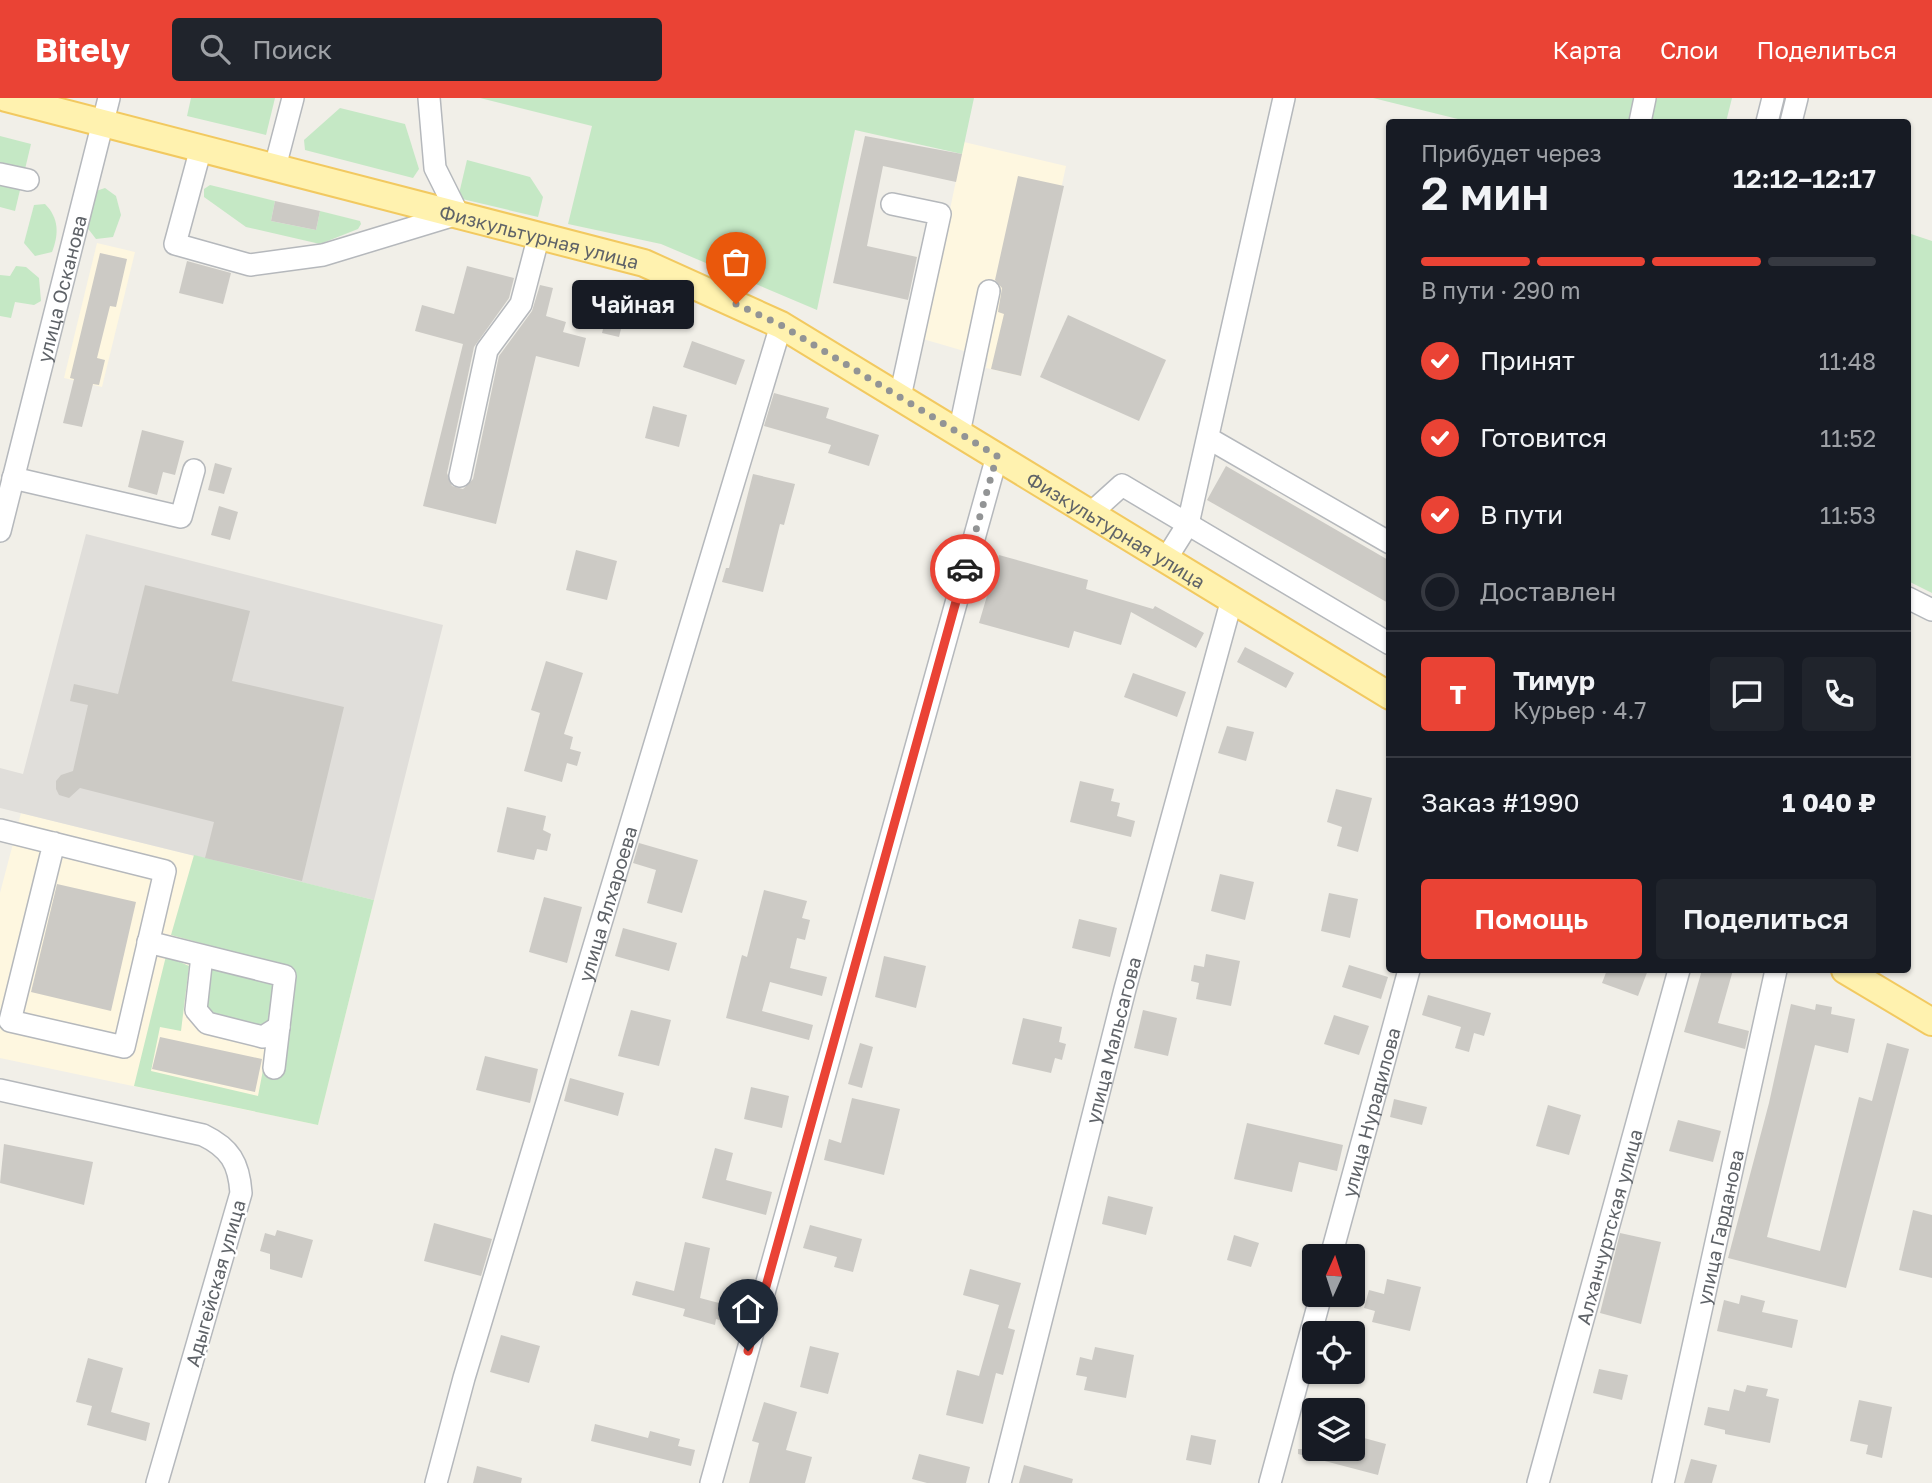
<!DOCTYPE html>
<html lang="ru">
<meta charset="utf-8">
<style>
body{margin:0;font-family:"Golos Text",sans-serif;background:#20242c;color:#f1f3f6;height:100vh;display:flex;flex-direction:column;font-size:26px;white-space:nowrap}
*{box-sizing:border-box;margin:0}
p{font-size:23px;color:#9ea1a6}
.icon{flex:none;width:38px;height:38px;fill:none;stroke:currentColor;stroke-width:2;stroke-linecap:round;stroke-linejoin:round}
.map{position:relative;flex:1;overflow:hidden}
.panel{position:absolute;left:1386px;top:21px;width:525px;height:854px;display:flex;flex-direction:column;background:#171b24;border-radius:7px;box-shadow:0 2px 5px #0004}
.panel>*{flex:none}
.needle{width:46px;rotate:3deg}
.tools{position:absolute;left:1302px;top:1146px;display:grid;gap:14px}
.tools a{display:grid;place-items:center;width:63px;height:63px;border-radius:7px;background:#171b24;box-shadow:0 2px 5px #0004;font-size:35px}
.pin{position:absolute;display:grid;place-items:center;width:60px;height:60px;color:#fff;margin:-72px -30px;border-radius:50% 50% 50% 0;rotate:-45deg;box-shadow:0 0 7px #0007}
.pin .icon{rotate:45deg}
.courier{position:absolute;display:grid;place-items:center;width:70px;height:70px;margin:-35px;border:5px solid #ea4335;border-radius:50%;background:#fff;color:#222;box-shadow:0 2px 9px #0007}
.bubble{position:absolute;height:49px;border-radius:7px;background:#171b24;box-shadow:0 2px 5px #0004;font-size:23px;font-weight:600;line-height:49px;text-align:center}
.summary em{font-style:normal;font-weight:600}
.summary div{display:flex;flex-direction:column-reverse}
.summary{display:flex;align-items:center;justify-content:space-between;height:119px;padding:0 35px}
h1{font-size:46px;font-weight:600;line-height:52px}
.bar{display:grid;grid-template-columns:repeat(4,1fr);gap:10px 7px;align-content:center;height:84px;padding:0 35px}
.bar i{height:9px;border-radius:5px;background:#363941}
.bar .selected{background:#ea4335}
.bar p{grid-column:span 4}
.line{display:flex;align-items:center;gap:18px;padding:0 35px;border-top:2px solid #363941}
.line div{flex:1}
.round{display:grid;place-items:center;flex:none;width:74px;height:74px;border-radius:7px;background:#20242c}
ol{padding:0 35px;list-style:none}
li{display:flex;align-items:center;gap:21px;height:77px}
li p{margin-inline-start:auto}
li .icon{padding:7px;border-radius:50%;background:#ea4335;color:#fff;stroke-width:4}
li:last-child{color:#9ea1a6}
li i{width:38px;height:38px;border:4px solid #363941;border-radius:50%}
.action{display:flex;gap:14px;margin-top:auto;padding:14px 35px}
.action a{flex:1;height:80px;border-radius:7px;background:#ea4335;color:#fff;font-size:28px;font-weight:600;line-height:80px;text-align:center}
.action a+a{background:#20242c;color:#f1f3f6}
header{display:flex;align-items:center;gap:42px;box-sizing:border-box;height:98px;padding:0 35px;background:#ea4335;color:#fff}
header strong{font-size:33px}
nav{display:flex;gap:38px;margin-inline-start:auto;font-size:24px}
.search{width:490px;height:63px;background:#20242c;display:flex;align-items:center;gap:18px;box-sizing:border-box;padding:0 24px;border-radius:7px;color:#9ea1a6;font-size:26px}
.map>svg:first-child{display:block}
.commercial{fill:#fef7e0}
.industrial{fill:#e0deda}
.green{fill:#c5e8c5}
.building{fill:#cccac5}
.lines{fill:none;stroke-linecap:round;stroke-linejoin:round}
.minor-casing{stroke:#b5b8bc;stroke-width:24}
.major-casing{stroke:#f2c960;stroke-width:30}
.minor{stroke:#fff;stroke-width:21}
.major{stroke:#fff2af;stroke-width:26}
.done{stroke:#929495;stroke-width:7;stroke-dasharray:0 12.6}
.route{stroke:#ea4335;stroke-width:9}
.labels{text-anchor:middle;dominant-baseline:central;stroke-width:5;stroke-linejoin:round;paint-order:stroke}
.street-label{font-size:19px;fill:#5f6368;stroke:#fff}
</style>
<header>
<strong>Bitely</strong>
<div class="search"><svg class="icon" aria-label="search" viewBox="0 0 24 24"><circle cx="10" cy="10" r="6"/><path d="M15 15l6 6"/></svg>Поиск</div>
<nav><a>Карта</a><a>Слои</a><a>Поделиться</a></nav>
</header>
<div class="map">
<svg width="1932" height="1385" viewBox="0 0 1932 1385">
<rect width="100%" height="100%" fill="#f1efe8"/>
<!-- commercial -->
<g class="commercial">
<polygon points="964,44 1066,68 1021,278 986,270 988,260 923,241"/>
<polygon points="97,145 135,154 102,289 64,280"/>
<polygon points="21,715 374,802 318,1027 0,960 0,795"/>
</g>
<!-- industrial -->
<polygon class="industrial" points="86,436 443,527 374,802 0,710 0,670 23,676"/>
<!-- green -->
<g class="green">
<polygon points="191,0 275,0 266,37 187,18"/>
<polygon points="480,0 974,0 962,56 855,32 817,212 661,146 568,126 592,28"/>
<polygon points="1373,0 1732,0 1726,24 1470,24"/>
<polygon points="340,10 405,26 419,71 413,80 305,52 304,42"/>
<polygon points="0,38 31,46 15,113 0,109"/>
<polygon points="467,62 530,79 543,99 538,119 458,100"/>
<polygon points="210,87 275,103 271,123 316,132 320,113 360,123 361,126 358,131 320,146 246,129 204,99 204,91"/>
<polygon points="105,90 116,98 121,117 113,139 96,141 86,128 96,93"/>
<path d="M45 106C59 120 59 136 52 154L35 158 24 145 34 107Z"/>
<polygon points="1908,135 1932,143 1932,495 1908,483"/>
<polygon points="16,168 26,169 39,180 41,203 34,207 15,204 11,220 0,218 0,177 10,178"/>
<polygon points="194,757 374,802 318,1027 134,988 166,858 189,868 181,933 160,929 151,973 258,998 263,972 283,976 295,881 289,869 171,837"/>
<polygon points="213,870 272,885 278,893 272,925 260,932 212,921 202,908 207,875"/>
</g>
<!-- building -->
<g class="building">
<polygon points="865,38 962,56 956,84 883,68 867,148 917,159 908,202 833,185"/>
<polygon points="1018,78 1064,88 1021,278 991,271 1004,216 998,214 1002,190 995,182"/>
<polygon points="275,103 320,113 316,132 271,123"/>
<polygon points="100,155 127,161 116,209 110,208 97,260 105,262 99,287 93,286 82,329 63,325 74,281 70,280"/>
<polygon points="187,163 231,175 223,206 179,195"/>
<polygon points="467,168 514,180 509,200 474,249 447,375 452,388 463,391 473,381 499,258 532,213 540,187 553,190 546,218 566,224 563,234 586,240 579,269 536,258 496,426 423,408 463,246 415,233 422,207 454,216"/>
<polygon points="608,211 625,215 619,239 602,235"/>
<polygon points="1068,217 1166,262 1139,323 1040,279"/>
<polygon points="692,243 745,262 736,287 683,269"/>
<polygon points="774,295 829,310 826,320 879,337 869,368 828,355 831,347 764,328"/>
<polygon points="653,308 687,317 679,349 645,340"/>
<polygon points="142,332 184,343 175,377 163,374 157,397 128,389"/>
<polygon points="215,365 232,370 224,396 208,392"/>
<polygon points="1226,368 1390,463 1390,506 1207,402"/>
<polygon points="753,376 795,386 784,427 780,426 763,494 722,484 726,470 729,470"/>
<polygon points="219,408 238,414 230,442 211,437"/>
<polygon points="576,452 617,463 607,502 566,492"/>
<polygon points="999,457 1088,482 1086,491 1153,511 1155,508 1204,535 1196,550 1131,514 1121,547 1074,533 1069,550 979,525"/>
<polygon points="145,487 250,513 232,583 344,609 302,783 205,760 214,724 80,690 69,700 59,697 56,691 56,683 61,677 73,673 88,607 70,603 74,586 118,596"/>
<polygon points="1245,549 1294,575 1286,590 1237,564"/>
<polygon points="546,563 583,575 564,636 573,639 570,651 581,654 577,668 567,665 562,684 524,673 540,615 531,612"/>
<polygon points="1133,575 1186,594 1177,619 1124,599"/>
<polygon points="1227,628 1254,634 1246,663 1218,655"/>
<polygon points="1080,683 1114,691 1111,703 1120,705 1117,718 1135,723 1131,739 1070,724"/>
<polygon points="1336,691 1372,700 1358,754 1337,748 1342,729 1327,724"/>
<polygon points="507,709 546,718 543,732 551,736 547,753 537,751 534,762 497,754"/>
<polygon points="639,745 698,762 682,815 647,805 656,772 633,765"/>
<polygon points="1220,776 1254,784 1245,822 1211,813"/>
<polygon points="57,786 136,804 111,913 31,894"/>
<polygon points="764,792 807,803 802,820 810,822 805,842 797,840 790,870 827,879 822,898 770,884 762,913 813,927 809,942 726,920 742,857 747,859"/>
<polygon points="1329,795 1358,801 1350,840 1321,833"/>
<polygon points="544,799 582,809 567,865 529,854"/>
<polygon points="1079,821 1117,830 1110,859 1072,850"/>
<polygon points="623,830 677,845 669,873 615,858"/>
<polygon points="1206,856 1240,863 1231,908 1196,901 1199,885 1191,883 1194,867 1204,869"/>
<polygon points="884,858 926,868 916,910 875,899"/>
<polygon points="1349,867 1388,879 1381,901 1342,889"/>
<polygon points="1607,872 1648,872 1638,898 1602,885"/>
<polygon points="1702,872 1733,872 1718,925 1749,933 1745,951 1684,934"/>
<polygon points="1428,897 1491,915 1484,938 1474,935 1469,954 1455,950 1461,929 1422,917"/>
<polygon points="1791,906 1815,912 1816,906 1832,909 1831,916 1855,921 1848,955 1815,947 1767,1139 1820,1153 1859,999 1872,1003 1887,945 1909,951 1846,1190 1728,1160 1769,1005"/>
<polygon points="631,912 671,922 659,968 618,958"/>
<polygon points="1143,912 1177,920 1168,958 1134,950"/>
<polygon points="1334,917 1369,928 1359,957 1324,946"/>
<polygon points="1023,920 1062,929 1059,944 1066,946 1062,962 1055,960 1051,975 1012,966"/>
<polygon points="160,939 262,961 255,994 152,971"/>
<polygon points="860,945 873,949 862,990 848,986"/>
<polygon points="485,958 538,971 530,1005 476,992"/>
<polygon points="570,980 624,995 618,1018 564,1003"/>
<polygon points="751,989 789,998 782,1030 744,1021"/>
<polygon points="852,1000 900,1011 884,1077 824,1062 829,1041 841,1045"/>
<polygon points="1394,1001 1427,1009 1422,1027 1390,1019"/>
<polygon points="1548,1007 1581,1017 1569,1057 1536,1048"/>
<polygon points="1678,1022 1721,1033 1713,1064 1669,1053"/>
<polygon points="1247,1025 1343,1047 1337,1073 1299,1064 1292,1094 1234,1081"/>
<polygon points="4,1046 93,1064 84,1107 0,1085"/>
<polygon points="715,1050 733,1055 726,1082 772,1094 766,1117 702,1100"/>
<polygon points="1108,1098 1153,1109 1146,1137 1102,1126"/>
<polygon points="1913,1112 1932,1117 1932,1180 1899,1172"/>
<polygon points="434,1125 492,1141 481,1178 424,1163"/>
<polygon points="810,1127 862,1141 853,1174 834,1169 837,1159 803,1150"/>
<polygon points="277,1132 313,1142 302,1180 270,1171 270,1156 260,1153 265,1135 275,1138"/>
<polygon points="1620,1135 1661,1144 1641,1226 1600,1215"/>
<polygon points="1234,1137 1259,1145 1251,1169 1227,1162"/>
<polygon points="685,1144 710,1150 700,1200 738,1210 735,1226 716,1221 715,1227 683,1218 685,1211 632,1197 636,1183 674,1193"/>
<polygon points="970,1171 1021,1185 1008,1230 1015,1232 1003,1277 996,1275 983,1326 946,1317 957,1272 979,1278 999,1207 963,1197"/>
<polygon points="1387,1181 1421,1189 1410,1233 1372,1224 1375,1213 1364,1210 1369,1192 1384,1196"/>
<polygon points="1741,1197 1765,1203 1762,1214 1798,1222 1792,1250 1717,1233 1724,1202 1739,1206"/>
<polygon points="501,1237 540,1248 529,1285 490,1274"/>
<polygon points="810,1248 839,1255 828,1296 800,1289"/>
<polygon points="1095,1249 1134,1257 1126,1300 1084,1292 1087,1279 1076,1277 1080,1259 1092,1262"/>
<polygon points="88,1260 123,1270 111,1314 150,1325 146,1343 87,1327 92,1308 76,1304"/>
<polygon points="1599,1271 1628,1277 1622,1302 1593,1295"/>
<polygon points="1747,1287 1768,1291 1766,1298 1779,1301 1770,1345 1725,1336 1725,1332 1704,1327 1708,1309 1729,1313 1734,1291 1745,1294"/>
<polygon points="1859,1302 1892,1309 1882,1360 1866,1356 1868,1347 1850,1343"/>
<polygon points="764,1304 797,1314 786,1352 812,1359 805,1385 749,1385 759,1345 752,1343"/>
<polygon points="595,1326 648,1340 650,1333 680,1341 678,1348 695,1352 691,1368 591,1343"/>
<polygon points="1191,1337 1216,1342 1211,1367 1186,1362"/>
<polygon points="1353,1337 1386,1346 1378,1377 1298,1356 1298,1351 1353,1351"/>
<polygon points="919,1356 970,1369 966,1385 927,1385 912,1381"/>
<polygon points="1691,1361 1717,1367 1712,1385 1684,1385"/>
<polygon points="1024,1367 1073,1381 1072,1385 1019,1385"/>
<polygon points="477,1368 522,1380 521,1385 473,1385"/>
</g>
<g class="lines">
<defs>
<g id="minor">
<polyline points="1640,24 1645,0"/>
<polyline points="1767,24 1773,0"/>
<polyline points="1791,24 1797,0"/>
<polyline points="201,50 175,146 250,167 323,157 458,116 435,70 429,0"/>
<polyline points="275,69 293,0"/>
<polyline points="0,76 28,82"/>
<polyline points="892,106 940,116 900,299"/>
<polyline points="959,335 989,193"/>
<polyline points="1208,340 1390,445"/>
<polyline points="460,378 487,252 521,206 539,137"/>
<polyline points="13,380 181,419 194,372"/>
<polyline points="1091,415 1122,387 1390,546"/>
<path id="s1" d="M0 433 109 0"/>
<polyline points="1166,461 1188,426 1284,0"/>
<polyline points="1908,500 1932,512"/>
<polyline points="0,732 165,773 124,949 10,923 54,745"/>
<polyline points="148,844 285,878 274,970"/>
<polyline points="202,858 196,912 207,925 263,939 279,929"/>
<path d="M0 992 203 1037C230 1050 239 1065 241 1095L157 1385"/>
<path id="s2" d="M1331 1158 1409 872"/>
<path id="s3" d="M436 1385 464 1280 781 227"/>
<polyline points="711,1385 997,358"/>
<path id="s4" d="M1000 1385 1125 891 1232 501"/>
<polyline points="1270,1385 1321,1197"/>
<path id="s5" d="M1538 1385 1679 872"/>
<path id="s6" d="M1663 1385 1776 872"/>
</g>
<g id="major">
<path id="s7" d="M6 0 644 165 781 227 1390 598"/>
<polyline points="1845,872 1932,924"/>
</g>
</defs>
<!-- minor casing -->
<use href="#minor" class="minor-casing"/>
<!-- major casing -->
<use href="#major" class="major-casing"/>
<!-- minor -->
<use href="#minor" class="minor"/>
<!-- major -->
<use href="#major" class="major"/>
</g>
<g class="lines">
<!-- done -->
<polyline class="done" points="736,206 781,227 997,358 965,471"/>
<!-- route -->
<polyline class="route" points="748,1253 965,471"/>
</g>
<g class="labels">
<!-- street labels -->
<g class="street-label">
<text stroke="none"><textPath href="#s7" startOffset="551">Физкультурная улица</textPath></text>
<text stroke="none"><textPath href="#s1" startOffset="250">улица Осканова</textPath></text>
<text stroke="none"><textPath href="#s7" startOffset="1202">Физкультурная улица</textPath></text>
<text stroke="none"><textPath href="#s3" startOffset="604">улица Ялхароева</textPath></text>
<text stroke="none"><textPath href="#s4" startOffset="457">улица Мальсагова</textPath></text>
<text stroke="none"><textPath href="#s2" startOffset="149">улица Нурадилова</textPath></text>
<text stroke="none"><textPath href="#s5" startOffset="266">Алханчуртская улица</textPath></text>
<text stroke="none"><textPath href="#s6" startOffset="262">улица Гарданова</textPath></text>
<text transform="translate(215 1185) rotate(-74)">Адыгейская улица</text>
</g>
</g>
</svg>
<div class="tools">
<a><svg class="needle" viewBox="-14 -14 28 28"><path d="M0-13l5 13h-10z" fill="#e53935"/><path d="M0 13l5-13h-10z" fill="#9ea1a6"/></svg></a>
<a><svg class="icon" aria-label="locate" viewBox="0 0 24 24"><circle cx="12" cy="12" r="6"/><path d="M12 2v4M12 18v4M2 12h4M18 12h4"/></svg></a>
<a><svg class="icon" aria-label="layers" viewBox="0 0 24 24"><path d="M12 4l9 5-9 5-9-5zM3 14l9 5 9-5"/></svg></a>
</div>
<div class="pin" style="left:736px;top:206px;background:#ea580c"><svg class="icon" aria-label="bag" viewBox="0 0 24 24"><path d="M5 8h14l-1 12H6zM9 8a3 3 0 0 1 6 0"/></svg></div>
<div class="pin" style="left:748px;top:1253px;background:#1f2937"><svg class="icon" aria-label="home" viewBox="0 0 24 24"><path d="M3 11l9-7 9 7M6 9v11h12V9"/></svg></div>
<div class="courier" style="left:965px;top:471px"><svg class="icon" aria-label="car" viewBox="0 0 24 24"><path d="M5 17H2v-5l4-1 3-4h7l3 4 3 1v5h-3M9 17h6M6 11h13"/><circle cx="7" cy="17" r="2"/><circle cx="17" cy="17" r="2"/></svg></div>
<div class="bubble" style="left:572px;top:182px;width:122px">Чайная</div>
<section class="panel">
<div class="summary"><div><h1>2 мин</h1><p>Прибудет через</p></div><em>12:12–12:17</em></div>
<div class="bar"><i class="selected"></i><i class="selected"></i><i class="selected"></i><i></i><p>В пути · 290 m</p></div>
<ol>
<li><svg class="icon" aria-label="check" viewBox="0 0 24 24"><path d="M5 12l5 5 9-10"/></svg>Принят<p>11:48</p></li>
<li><svg class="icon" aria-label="check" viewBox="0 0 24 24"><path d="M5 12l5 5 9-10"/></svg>Готовится<p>11:52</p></li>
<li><svg class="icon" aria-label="check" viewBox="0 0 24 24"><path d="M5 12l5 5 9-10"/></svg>В пути<p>11:53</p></li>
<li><i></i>Доставлен</li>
</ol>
<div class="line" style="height:126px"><b class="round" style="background:#ea4335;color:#fff">Т</b><div><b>Тимур</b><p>Курьер · 4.7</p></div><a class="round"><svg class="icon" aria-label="chat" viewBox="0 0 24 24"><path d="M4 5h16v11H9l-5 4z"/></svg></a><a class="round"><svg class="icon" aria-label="phone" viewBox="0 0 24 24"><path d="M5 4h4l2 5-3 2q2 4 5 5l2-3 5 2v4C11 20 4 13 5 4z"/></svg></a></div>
<div class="line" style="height:91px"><div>Заказ #1990</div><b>1 040 ₽</b></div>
<div class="action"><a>Помощь</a><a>Поделиться</a></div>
</section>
</div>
